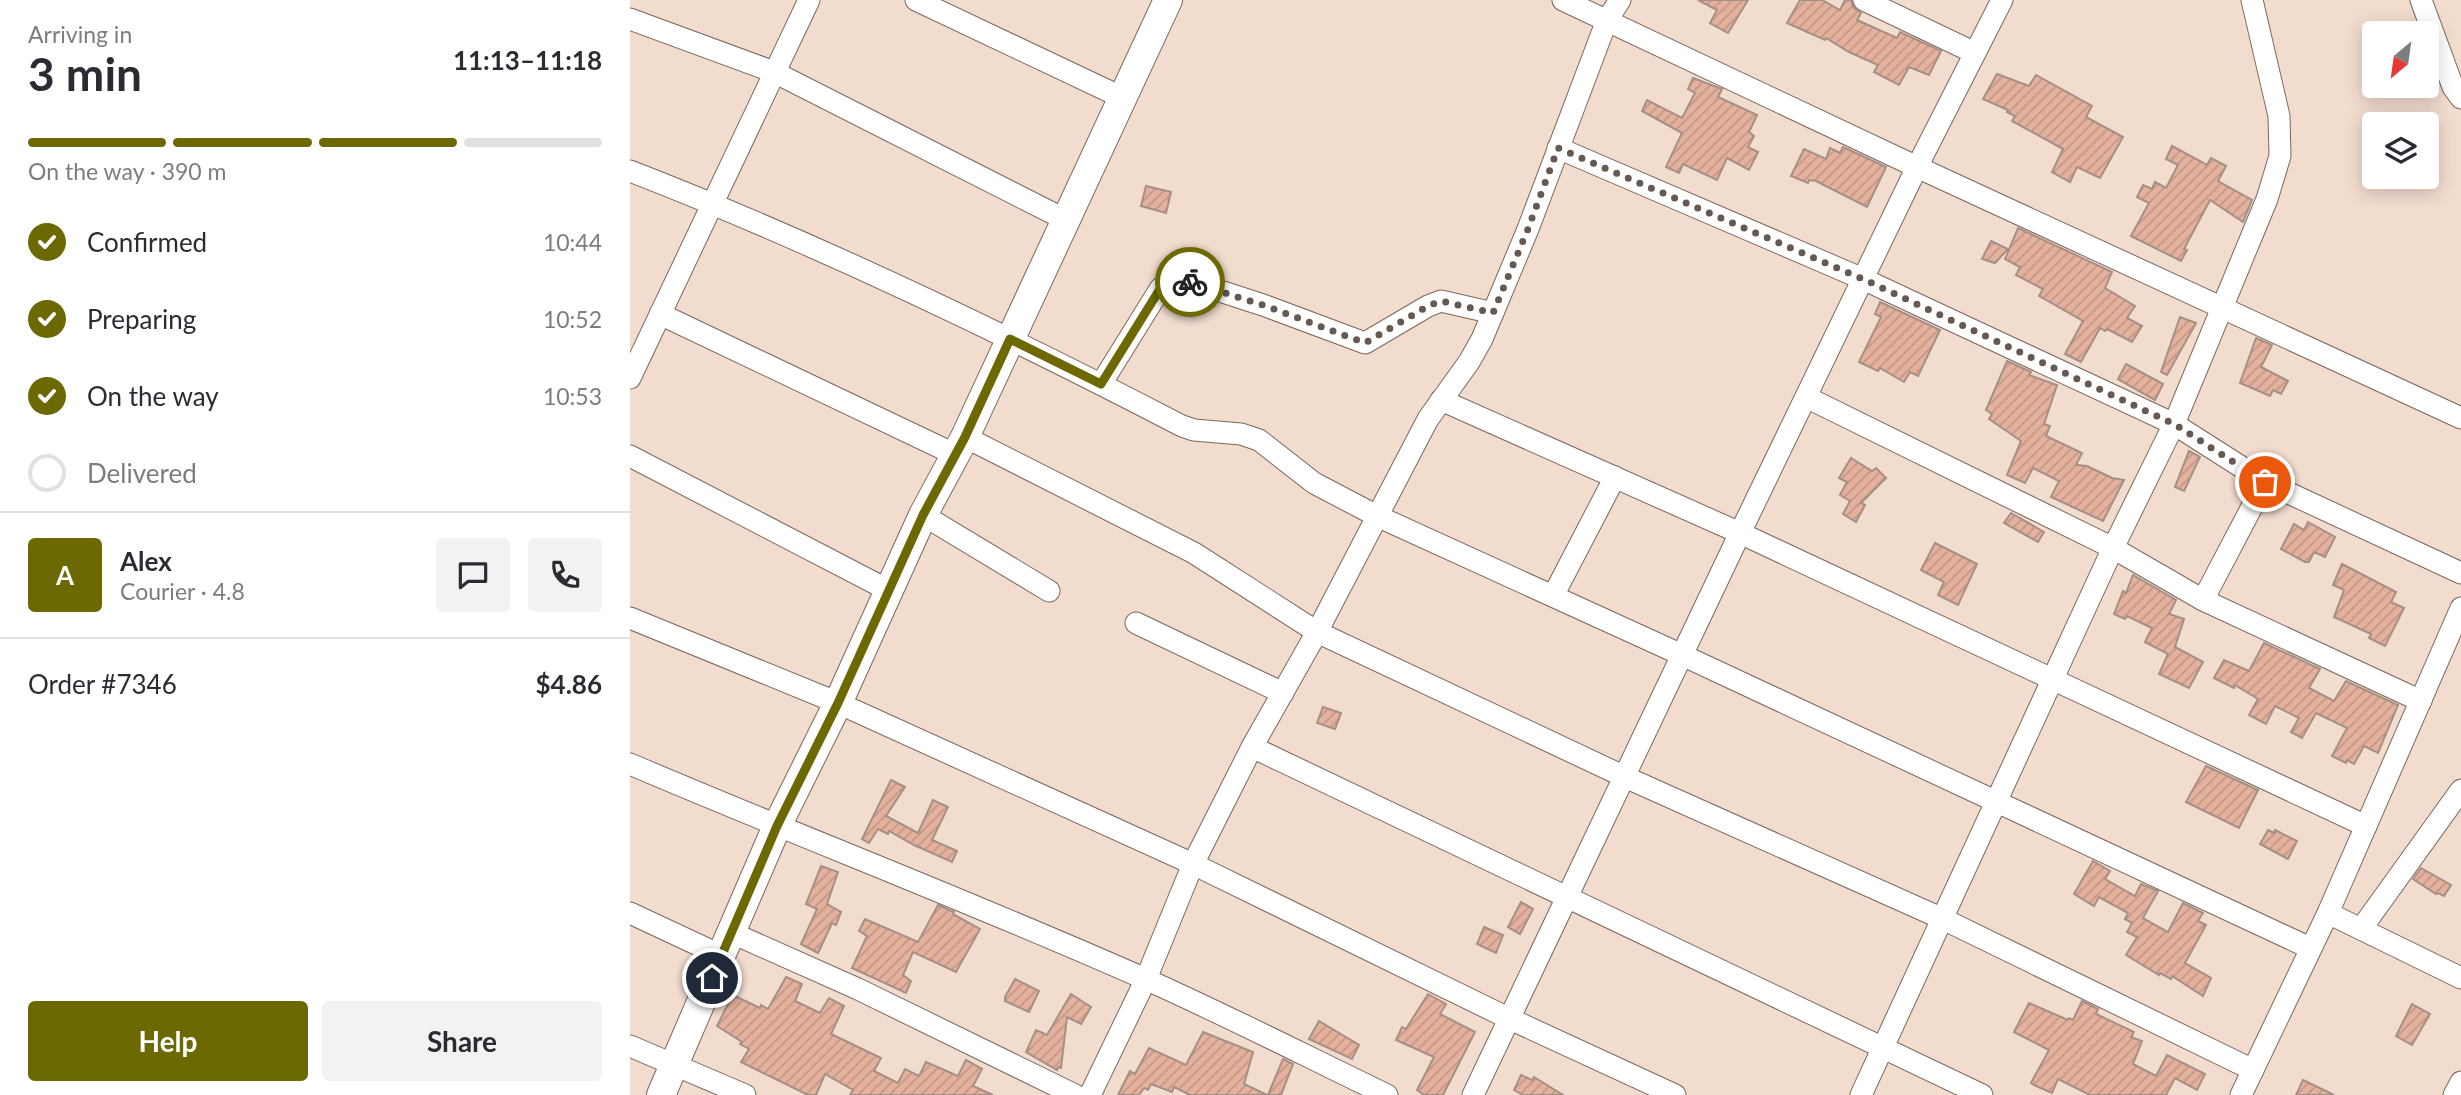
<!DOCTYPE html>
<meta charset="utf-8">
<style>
body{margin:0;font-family:Lato,sans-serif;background:#f2f2f3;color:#2b2b33;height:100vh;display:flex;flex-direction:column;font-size:26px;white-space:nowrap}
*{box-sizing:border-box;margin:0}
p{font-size:23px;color:#7c7c81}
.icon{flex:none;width:38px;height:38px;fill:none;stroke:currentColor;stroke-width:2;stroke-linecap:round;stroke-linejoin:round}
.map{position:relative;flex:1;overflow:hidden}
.sheet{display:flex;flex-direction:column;background:#fff;width:630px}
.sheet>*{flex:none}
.needle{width:46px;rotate:209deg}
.tools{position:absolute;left:1732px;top:21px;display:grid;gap:14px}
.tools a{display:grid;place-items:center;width:77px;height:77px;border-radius:7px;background:#fff;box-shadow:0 4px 18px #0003;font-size:35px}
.pin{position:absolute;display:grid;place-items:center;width:60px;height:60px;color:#fff;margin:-30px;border:4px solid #fff;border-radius:50%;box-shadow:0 2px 7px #0007}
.courier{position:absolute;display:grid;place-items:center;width:70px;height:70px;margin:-35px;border:5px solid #6c6802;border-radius:50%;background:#fff;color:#222;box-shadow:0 2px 9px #0007}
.overview em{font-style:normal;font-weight:700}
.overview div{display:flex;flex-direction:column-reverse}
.overview{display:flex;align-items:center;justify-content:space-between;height:119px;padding:0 28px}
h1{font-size:46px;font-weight:700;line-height:52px}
.bar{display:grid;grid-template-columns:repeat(4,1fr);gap:10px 7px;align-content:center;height:84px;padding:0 28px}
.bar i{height:9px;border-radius:5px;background:#e1e1e2}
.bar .current{background:#6c6802}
.bar p{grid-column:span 4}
.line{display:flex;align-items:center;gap:18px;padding:0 28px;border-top:2px solid #e1e1e2}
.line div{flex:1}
.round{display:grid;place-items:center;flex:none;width:74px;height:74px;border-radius:7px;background:#f2f2f3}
ol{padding:0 28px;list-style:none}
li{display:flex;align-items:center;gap:21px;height:77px}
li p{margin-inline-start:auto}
li .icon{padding:7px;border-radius:50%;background:#6c6802;color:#fff;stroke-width:4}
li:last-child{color:#7c7c81}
li i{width:38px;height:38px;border:4px solid #e1e1e2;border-radius:50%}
.cta{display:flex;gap:14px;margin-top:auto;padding:14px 28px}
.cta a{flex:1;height:80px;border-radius:7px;background:#6c6802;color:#fff;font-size:28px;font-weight:700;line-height:80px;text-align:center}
.cta a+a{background:#f2f2f3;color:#2b2b33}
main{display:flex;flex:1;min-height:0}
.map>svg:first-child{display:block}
.building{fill:url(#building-hatch);stroke:#a68f86;stroke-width:2}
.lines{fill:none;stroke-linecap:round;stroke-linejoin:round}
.minor-casing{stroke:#7b685c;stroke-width:23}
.major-casing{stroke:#7b685c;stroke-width:30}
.minor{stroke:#fff;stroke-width:21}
.major{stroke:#fff;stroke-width:28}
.done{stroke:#665951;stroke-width:7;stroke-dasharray:0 12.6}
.route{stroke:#6c6802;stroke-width:9}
</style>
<main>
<section class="sheet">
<div class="overview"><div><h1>3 min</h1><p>Arriving in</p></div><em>11:13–11:18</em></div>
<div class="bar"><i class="current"></i><i class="current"></i><i class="current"></i><i></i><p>On the way · 390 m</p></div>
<ol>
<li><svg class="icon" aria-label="check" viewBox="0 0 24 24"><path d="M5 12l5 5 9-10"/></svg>Confirmed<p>10:44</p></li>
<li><svg class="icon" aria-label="check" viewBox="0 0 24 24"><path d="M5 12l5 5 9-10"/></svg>Preparing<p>10:52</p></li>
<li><svg class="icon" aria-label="check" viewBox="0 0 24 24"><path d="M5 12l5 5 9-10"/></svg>On the way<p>10:53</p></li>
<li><i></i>Delivered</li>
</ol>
<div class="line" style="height:126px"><b class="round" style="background:#6c6802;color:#fff">A</b><div><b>Alex</b><p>Courier · 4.8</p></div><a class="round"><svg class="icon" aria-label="chat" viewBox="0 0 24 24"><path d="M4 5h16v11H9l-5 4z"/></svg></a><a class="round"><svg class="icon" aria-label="phone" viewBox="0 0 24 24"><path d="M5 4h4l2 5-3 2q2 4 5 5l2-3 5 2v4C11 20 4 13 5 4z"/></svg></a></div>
<div class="line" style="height:91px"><div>Order #7346</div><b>$4.86</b></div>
<div class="cta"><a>Help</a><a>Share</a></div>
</section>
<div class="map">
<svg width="1831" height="1095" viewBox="0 0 1831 1095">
<defs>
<pattern id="building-hatch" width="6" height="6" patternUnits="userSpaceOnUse" patternTransform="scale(1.75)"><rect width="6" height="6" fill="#e4b19d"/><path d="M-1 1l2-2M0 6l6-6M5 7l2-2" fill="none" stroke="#c39786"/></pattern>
</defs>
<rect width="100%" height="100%" fill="#f2dcce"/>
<!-- building -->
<g class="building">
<polygon points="1068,0 1118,0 1098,33 1080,23 1087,10"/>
<polygon points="1170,0 1192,0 1210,10 1215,0 1221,0 1224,8 1231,13 1227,20 1267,38 1270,32 1311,51 1299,75 1279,67 1269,85 1244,72 1248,65 1219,52 1196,38 1195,40 1157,23"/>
<polygon points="1367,74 1399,86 1406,75 1462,106 1456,117 1493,137 1470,178 1447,167 1440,182 1422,172 1433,149 1382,121 1385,116 1377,112 1378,110 1353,99"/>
<polygon points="1063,78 1092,89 1088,97 1127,115 1119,132 1124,136 1118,147 1128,152 1119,170 1097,158 1087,180 1053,164 1049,173 1036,167 1052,133 1012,111 1017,100 1052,118 1065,93 1058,89"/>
<polygon points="1542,146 1577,165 1581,158 1596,166 1588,181 1622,200 1613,222 1580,200 1554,249 1557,250 1551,261 1501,236 1519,203 1507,197 1513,185 1522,189 1525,182 1536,188 1548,165 1536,159"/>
<polygon points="1213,147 1256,167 1237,207 1186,181 1179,180 1178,183 1161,176 1174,149 1196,159 1200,148 1210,153"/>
<polygon points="516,186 541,192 536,213 511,206"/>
<polygon points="1388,228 1482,272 1475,288 1505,306 1497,318 1512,326 1502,342 1477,329 1475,331 1470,328 1451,362 1435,354 1453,321 1409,296 1413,289 1386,275 1390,267 1375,259"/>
<polygon points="1361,241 1378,249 1365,263 1352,259"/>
<polygon points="1250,302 1310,330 1288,376 1280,372 1274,382 1250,368 1248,371 1229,362 1251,317 1245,314"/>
<polygon points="1550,317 1566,323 1537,375 1531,372"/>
<polygon points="1626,338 1642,345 1631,367 1658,381 1651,394 1643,390 1640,396 1610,383"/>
<polygon points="1377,361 1401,372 1399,375 1427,385 1414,424 1420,426 1416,436 1452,453 1446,465 1457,466 1482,478 1494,480 1473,521 1421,497 1429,481 1403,468 1395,483 1377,475 1391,441 1359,419 1362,414 1356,410"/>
<polygon points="1496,364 1533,384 1525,400 1488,379"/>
<polygon points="1559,451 1570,457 1554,491 1545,487"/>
<polygon points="1221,458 1242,471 1246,468 1256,478 1231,503 1235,505 1226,522 1213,514 1220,501 1210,495 1217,482 1209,478"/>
<polygon points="1381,513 1414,532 1408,542 1374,523"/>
<polygon points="1678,522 1705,537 1695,557 1684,552 1679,562 1675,562 1651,549 1664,524 1674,530"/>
<polygon points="1305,543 1347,564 1328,605 1308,595 1314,582 1291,570"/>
<polygon points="1712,564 1766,592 1761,602 1774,608 1755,646 1739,638 1741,634 1704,617 1714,590 1703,585"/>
<polygon points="1503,575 1546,600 1539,614 1554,619 1545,647 1573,662 1559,688 1529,674 1538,654 1515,642 1522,628 1497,616 1495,619 1484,614 1493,591 1496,593"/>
<polygon points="1634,643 1690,669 1679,688 1704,701 1716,681 1768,705 1748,753 1734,746 1724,764 1717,760 1716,763 1702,756 1717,728 1686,713 1672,738 1661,732 1669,718 1645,706 1636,724 1619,715 1628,699 1605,685 1604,688 1584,678 1594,660 1619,671"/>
<polygon points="693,707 711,713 705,729 687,723"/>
<polygon points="1576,766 1628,790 1609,828 1556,802"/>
<polygon points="261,780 275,787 256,816 288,833 303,800 318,807 302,840 327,851 322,862 284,845 259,831 258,834 248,829 239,843 232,839"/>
<polygon points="1638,830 1644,833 1645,830 1667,841 1658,859 1630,844"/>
<polygon points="1463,861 1480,871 1475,879 1505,896 1511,884 1528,891 1513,918 1538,932 1553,903 1573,913 1568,921 1576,925 1555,963 1581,978 1573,996 1542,976 1541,979 1530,973 1529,975 1496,955 1507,937 1497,932 1502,923 1495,919 1498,913 1469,897 1464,906 1444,894"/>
<polygon points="191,866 208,872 197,904 211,912 206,925 202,923 188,953 171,944 187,909 176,904"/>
<polygon points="1791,868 1821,885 1814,896 1808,893 1806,894 1783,879"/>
<polygon points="891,902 903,909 890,934 878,927"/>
<polygon points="308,905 324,912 323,914 350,929 326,972 283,952 273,975 281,981 276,993 222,968 237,936 229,931 235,919 288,942"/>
<polygon points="854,927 873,935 866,953 847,944"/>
<polygon points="156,977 172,984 165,1001 190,1013 199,998 214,1006 201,1034 251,1058 244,1071 268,1083 275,1069 289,1076 296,1062 328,1076 336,1060 352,1069 343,1086 363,1095 220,1095 223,1090 195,1074 186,1095 178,1095 111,1062 119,1049 110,1044 112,1042 87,1026 94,1012 103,995 130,1008 131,1005 138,1009"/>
<polygon points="385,979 409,991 399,1012 375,1001 375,997"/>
<polygon points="441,994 461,1007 451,1024 437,1017 431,1068 428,1067 427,1070 396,1052 406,1030 417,1035"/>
<polygon points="798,994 816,1004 810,1014 845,1032 813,1095 794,1095 787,1090 804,1057 766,1040 772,1027 776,1029"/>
<polygon points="1452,1001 1468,1009 1466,1014 1504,1032 1501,1037 1512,1041 1503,1064 1526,1076 1537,1055 1575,1074 1567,1090 1545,1078 1536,1095 1460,1095 1428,1079 1422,1093 1404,1085 1401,1083 1419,1050 1384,1032 1399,1003 1438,1020 1439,1018 1443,1020"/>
<polygon points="1782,1004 1800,1014 1782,1045 1766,1036"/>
<polygon points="689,1021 729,1045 722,1059 679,1039"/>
<polygon points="573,1032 623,1052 614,1084 637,1095 560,1095 544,1087 542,1092 521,1084 518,1090 514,1088 509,1095 488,1095 500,1071 505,1074 519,1048 556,1065"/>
<polygon points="653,1059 663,1064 651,1095 638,1095"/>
<polygon points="891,1075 902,1080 904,1077 933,1095 893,1095 884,1090"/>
<polygon points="1673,1080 1704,1095 1666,1095"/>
</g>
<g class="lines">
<defs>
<g id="minor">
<polyline points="286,0 493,98"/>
<polyline points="933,0 1287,167 1831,418"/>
<polyline points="1234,0 1345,53"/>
<polyline points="1791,0 1823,87 1831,98"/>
<polyline points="0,19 144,72 436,220"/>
<polyline points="928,148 1233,279 1544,424 1635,482 1831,573"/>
<path d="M0 171C188 244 373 333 552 426L564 430 611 434 629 440 684 483 747 516 1052 655 1680 948"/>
<polyline points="30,314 324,454"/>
<polyline points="0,378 179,0"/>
<polyline points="471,384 530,289 541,280 556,280 633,305 735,343 798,306 811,301 863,313"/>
<polyline points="1176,397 1483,548 1573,600 1791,701"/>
<polyline points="811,400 1110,533 1736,826"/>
<polyline points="335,437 564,553 687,632 995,777 1313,919 1623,1070"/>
<polyline points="0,456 258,590"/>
<polyline points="293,515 419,591"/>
<polyline points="923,596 985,477"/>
<polyline points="1573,600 1635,482"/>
<polyline points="0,618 208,703 563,864 878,1018 1045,1095"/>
<polyline points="506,623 653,693"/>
<polyline points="622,747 1352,1095"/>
<path d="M0 764C171 837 344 903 513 978 596 1015 676 1056 757 1095"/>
<polyline points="0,913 92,956"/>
<polyline points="1698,913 1831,978"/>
<polyline points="1731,929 1831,790"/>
<polyline points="100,932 228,989 445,1095"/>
<polyline points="0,1046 115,1095"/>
<polyline points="460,1095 516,979 563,864 622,747 687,632 798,419 839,362 852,339 898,229 977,20 990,0"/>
<polyline points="843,1095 1110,533 1287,167 1372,0"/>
<polyline points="1231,1095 1483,548 1544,424 1637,199 1650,156 1649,116 1622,0"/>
<polyline points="1611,1095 1698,913 1831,608"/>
<polyline points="1824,1095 1831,1082"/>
</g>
<polyline id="major" points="31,1095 147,826 208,703 293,515 335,437 538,0"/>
</defs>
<!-- minor casing -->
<use href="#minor" class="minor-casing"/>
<!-- major casing -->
<use href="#major" class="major-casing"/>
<!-- minor -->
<use href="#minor" class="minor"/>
<!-- major -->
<use href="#major" class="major"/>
</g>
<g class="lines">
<!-- done -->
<polyline class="done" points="560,282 633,305 735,343 798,306 811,301 863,313 898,229 928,148 1233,279 1544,424 1635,482"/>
<!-- route -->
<polyline class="route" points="82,978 147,826 208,703 293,515 335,437 380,339 471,384 530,289 541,280 560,282"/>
</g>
</svg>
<div class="tools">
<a><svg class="needle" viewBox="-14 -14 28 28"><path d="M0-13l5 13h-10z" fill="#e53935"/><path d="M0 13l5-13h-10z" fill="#7c7c81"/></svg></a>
<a><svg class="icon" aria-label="layers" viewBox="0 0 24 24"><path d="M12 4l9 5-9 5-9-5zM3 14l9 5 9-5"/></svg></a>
</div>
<div class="pin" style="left:1635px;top:482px;background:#ea580c"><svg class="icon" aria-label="bag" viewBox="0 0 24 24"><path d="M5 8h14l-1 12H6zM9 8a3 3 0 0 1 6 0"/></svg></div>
<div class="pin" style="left:82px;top:978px;background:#1f2937"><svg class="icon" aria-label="home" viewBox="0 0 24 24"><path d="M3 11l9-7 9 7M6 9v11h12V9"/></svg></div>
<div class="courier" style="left:560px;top:282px"><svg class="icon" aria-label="bike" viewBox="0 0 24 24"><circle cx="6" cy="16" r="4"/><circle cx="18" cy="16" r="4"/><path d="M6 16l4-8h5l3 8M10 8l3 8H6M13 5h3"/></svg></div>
</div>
</main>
